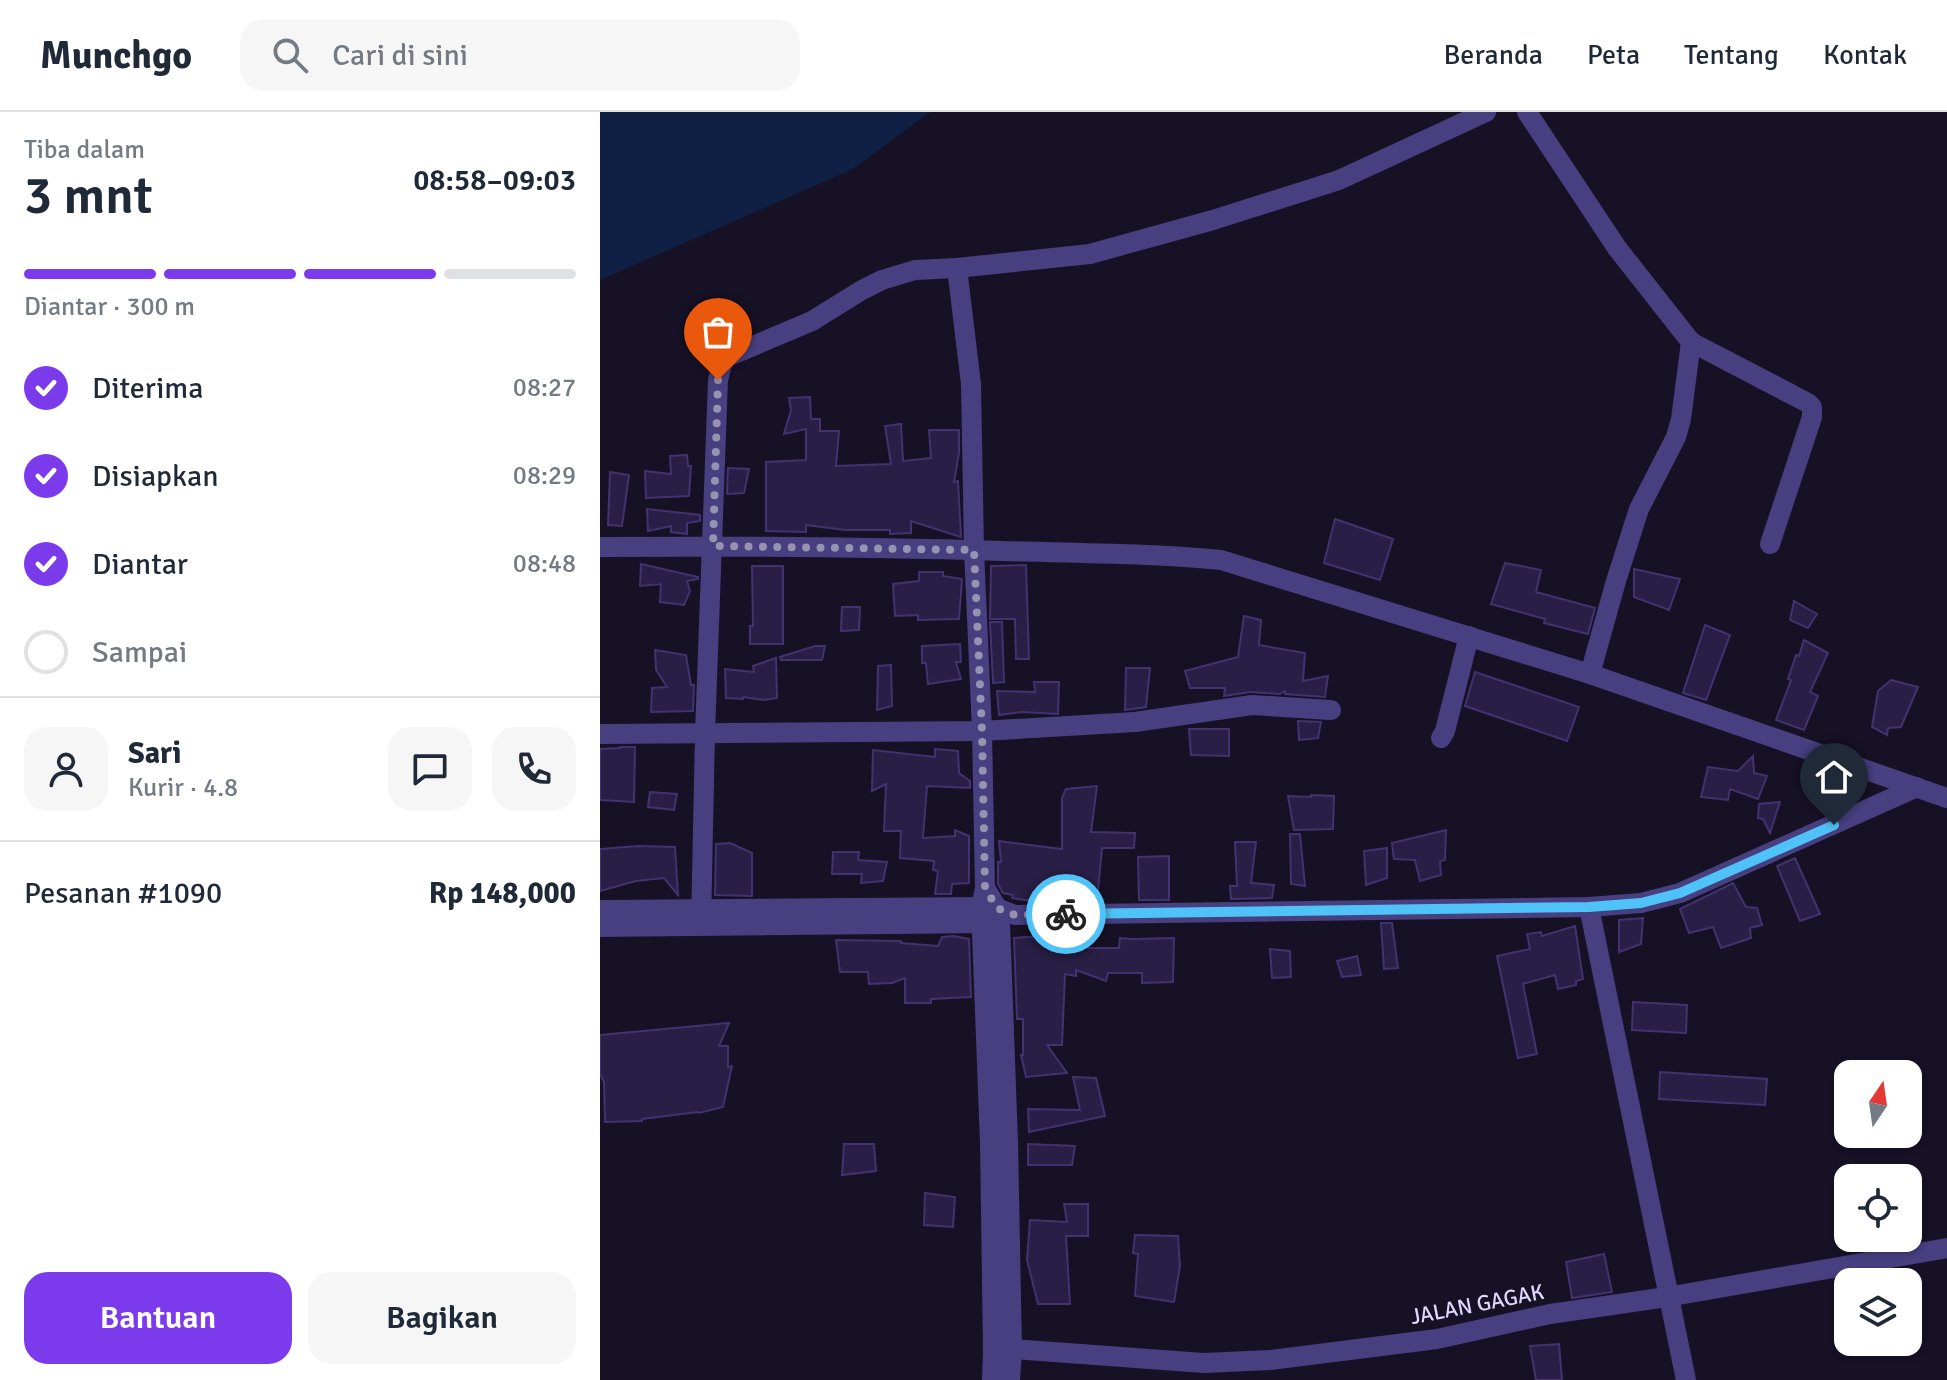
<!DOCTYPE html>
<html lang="id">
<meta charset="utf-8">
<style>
body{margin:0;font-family:Signika,sans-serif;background:#f6f6f7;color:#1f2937;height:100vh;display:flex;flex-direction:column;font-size:30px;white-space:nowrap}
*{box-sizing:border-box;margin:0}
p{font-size:26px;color:#747a83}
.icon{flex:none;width:44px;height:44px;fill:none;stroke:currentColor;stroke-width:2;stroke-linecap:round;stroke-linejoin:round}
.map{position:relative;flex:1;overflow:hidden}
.panel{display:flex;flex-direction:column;background:#fff;width:600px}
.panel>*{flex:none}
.needle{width:52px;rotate:13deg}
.controls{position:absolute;left:1234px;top:948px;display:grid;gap:16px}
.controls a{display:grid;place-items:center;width:88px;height:88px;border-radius:16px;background:#fff;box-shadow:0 2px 6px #0004;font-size:40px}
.pin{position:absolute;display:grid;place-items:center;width:68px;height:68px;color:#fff;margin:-82px -34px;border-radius:50% 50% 50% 0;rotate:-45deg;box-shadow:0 0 8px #0007}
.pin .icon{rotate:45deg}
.courier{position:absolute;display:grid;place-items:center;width:80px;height:80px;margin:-40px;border:6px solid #4fc3f7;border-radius:50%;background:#fff;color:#222;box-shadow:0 2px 10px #0007}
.summary em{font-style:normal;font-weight:600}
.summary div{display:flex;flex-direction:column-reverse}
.summary{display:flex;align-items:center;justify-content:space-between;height:136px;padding:0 24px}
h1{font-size:52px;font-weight:600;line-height:60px}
.bar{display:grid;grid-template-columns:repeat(4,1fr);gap:12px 8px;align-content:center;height:96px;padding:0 24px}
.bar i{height:10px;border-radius:6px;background:#e0e1e3}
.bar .on{background:#7c3aed}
.bar p{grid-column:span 4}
.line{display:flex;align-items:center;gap:20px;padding:0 24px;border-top:2px solid #e0e1e3}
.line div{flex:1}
.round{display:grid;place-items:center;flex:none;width:84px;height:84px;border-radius:24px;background:#f6f6f7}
ol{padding:0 24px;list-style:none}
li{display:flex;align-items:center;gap:24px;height:88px}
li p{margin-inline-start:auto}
li .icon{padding:8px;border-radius:50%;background:#7c3aed;color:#fff;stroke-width:4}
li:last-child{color:#747a83}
li i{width:44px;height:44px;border:4px solid #e0e1e3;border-radius:50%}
.action{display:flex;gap:16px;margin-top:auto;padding:16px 24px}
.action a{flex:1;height:92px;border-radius:24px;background:#7c3aed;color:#fff;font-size:32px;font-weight:600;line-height:92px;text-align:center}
.action a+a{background:#f6f6f7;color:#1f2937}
header{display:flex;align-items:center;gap:48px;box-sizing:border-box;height:112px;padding:0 40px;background:#fff;border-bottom:2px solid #e0e1e3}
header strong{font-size:38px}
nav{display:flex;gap:44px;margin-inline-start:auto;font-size:28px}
.search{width:560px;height:72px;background:#f6f6f7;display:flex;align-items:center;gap:20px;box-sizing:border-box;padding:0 28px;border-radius:24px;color:#747a83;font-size:30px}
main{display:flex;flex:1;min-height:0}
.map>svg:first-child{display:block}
.water{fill:#102045}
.building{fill:#291e45;stroke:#42326f;stroke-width:2}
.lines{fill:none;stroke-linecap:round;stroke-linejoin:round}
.minor{stroke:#473f80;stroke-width:20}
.done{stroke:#9892b1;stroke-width:8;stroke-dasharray:0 14.4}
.route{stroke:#4fc3f7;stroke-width:10}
.labels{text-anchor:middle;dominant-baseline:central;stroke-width:6;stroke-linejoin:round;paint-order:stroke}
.street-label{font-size:22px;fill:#ded8fc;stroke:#161125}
</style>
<header>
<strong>Munchgo</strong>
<div class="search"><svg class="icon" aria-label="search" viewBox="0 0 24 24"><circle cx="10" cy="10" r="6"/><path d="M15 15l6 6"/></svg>Cari di sini</div>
<nav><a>Beranda</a><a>Peta</a><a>Tentang</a><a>Kontak</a></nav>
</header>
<main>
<section class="panel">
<div class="summary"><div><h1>3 mnt</h1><p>Tiba dalam</p></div><em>08:58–09:03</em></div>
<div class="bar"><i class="on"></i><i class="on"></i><i class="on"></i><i></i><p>Diantar · 300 m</p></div>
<ol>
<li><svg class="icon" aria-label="check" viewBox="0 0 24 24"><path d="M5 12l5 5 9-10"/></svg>Diterima<p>08:27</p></li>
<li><svg class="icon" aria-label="check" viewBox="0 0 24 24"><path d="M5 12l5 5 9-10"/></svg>Disiapkan<p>08:29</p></li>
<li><svg class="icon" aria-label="check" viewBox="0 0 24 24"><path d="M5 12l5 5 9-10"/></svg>Diantar<p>08:48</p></li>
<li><i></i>Sampai</li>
</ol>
<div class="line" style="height:144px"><a class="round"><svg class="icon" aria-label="person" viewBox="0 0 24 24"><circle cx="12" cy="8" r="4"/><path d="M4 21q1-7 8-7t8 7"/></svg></a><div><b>Sari</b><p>Kurir · 4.8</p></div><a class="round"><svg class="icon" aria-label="chat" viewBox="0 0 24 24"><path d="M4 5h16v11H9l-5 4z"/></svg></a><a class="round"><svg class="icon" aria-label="phone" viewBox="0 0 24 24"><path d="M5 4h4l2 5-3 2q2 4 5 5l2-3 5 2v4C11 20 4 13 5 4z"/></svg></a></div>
<div class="line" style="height:104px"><div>Pesanan #1090</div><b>Rp 148,000</b></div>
<div class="action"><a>Bantuan</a><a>Bagikan</a></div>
</section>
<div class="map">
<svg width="1347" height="1268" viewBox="0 0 1347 1268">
<rect width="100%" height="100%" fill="#161125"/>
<!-- water -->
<polygon class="water" points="0,0 330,0 253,57 0,168"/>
<!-- building -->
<g class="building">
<polygon points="210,285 211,307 220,307 220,319 239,319 236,354 291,352 285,314 301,312 303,349 331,346 329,318 359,318 359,341 354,370 358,369 361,425 311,409 311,421 290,422 290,418 245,418 206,413 206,420 166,419 166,350 206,348 206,317 184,322 191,298 189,286"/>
<polygon points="87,343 88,354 91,354 89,384 46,386 45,359 71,362 70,344"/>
<polygon points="128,356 149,357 144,381 127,382"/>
<polygon points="10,360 29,363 22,414 8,413"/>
<polygon points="47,397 100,403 100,409 87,411 87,422 71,420 71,414 48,419"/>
<polygon points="735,407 793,427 780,468 724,451"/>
<polygon points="905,451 941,458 936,480 995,496 988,522 944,511 945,507 891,492"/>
<polygon points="41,452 98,465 98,467 87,469 90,479 84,493 60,490 61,472 40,474"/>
<polygon points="426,453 429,547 416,547 415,507 390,507 391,454"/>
<polygon points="152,454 183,454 183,532 150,532 150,514 153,514"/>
<polygon points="1034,457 1080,467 1069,498 1034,485"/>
<polygon points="319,460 343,460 343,464 362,467 359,507 318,508 318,503 295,504 293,472 319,469"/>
<polygon points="1194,489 1217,502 1208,516 1190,508"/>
<polygon points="242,495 260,495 259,518 241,519"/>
<polygon points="644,504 661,508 659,533 705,541 703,569 728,564 725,585 685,582 685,579 680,582 650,580 624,584 625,576 590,576 585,559 638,545"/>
<polygon points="390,510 402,510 404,570 393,571"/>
<polygon points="1105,513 1130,523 1106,588 1083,581"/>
<polygon points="1204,528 1228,541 1210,580 1218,584 1204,618 1176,608 1191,568 1188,567 1196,543 1199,544"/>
<polygon points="360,532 361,550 356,550 361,567 328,572 326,551 322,551 322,534"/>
<polygon points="215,534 225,534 222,548 181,548 180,545"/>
<polygon points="55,538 86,543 91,573 94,573 93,599 51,600 52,576 67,575 56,558"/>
<polygon points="176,546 177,586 164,588 143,585 143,587 126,586 125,557 154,560 153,554"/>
<polygon points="291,553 292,594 277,598 278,554"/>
<polygon points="526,556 550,556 546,595 525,598"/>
<polygon points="875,560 979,595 967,629 865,594"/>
<polygon points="1291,568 1318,575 1301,615 1288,616 1287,623 1272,615 1278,579"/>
<polygon points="434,570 459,570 458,602 422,600 399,603 397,579 435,580"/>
<polygon points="698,609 721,610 718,626 699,628"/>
<polygon points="589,617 629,617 629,644 591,643"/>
<polygon points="20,635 35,635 34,690 0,688 0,637 20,636"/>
<polygon points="335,637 358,639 359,661 370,669 370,676 327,674 323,726 355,724 355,718 369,724 369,771 352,772 351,782 335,782 338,759 333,758 334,749 300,746 301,719 284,719 286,672 272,679 273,638 335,645"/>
<polygon points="1153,644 1154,661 1167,664 1158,687 1130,677 1128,688 1101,685 1108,655 1138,659"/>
<polygon points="497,674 491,720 535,721 534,736 502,736 497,789 438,790 412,786 413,783 403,781 398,772 398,750 401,750 399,729 462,737 462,686 466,677"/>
<polygon points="50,680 77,682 74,698 48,695"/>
<polygon points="711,683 734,684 733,717 694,718 688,684 711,685"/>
<polygon points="1180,690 1170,721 1163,707 1158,706 1159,692"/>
<polygon points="846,718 845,748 840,749 841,763 820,769 815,748 794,747 792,731"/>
<polygon points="690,722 700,722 705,774 691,772"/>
<polygon points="635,730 656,730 651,771 674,773 672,786 631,787 630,774 637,774"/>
<polygon points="130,731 152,741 152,784 115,783 116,732"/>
<polygon points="38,734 75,735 78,783 64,766 36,769 0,779 0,737"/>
<polygon points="787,736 787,766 766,773 764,739"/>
<polygon points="233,740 259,740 258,748 287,750 283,769 261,771 262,762 232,762"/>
<polygon points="569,744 569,788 539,788 538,745"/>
<polygon points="1195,746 1220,802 1200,809 1177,754"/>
<polygon points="1133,771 1146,795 1157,796 1162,813 1150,816 1151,826 1121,836 1113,815 1089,821 1080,797"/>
<polygon points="1043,806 1041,832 1019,840 1019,808"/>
<polygon points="781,811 792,811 798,856 784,857"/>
<polygon points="975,814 983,867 976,869 976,873 958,877 955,863 923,872 937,942 918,946 897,844 930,837 927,822 941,820 942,824"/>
<polygon points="442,818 477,820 477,836 519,836 520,826 533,827 574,826 573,870 542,871 542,861 508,861 506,869 476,858 476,864 465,862 462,933 447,933 467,961 426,965 421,943 423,943 423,907 417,907 414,826 442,824"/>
<polygon points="354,824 369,827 371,885 331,887 331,891 305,891 305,866 292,871 269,872 268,860 240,860 236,828 301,829 301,831 338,834 342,825"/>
<polygon points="670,837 690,839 691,865 672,866"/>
<polygon points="757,844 761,863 742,865 737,849"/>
<polygon points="1033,890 1087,893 1086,921 1032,918"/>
<polygon points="129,911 119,934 128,934 128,955 132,954 123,995 99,1001 98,1000 42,1007 42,1009 5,1010 4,970 0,962 0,923"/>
<polygon points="1060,960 1167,967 1165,993 1059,987"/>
<polygon points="473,965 496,966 505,1004 429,1020 428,997 480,998"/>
<polygon points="244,1032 274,1032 276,1059 242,1063"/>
<polygon points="428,1032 475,1034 472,1053 428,1053"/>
<polygon points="325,1081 355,1085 353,1115 324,1113"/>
<polygon points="464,1092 488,1092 488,1124 466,1124 470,1192 438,1192 427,1148 430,1108 467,1110"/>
<polygon points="535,1123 578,1124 580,1154 574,1190 535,1184 538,1142 533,1141"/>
<polygon points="1004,1142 1012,1180 972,1186 966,1150"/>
<polygon points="959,1232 962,1268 936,1268 930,1234"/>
</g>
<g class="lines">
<!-- minor -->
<g class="minor">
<polyline points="927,0 1017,136 1091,230 1081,307 1076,325 1039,397 1016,469 990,562"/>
<polyline points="357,156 371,272 374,438 382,619 385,776"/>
<polyline points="1091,230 1208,291 1212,295 1212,305 1170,432"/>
<path d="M0 435C134 434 268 435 402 439 475 441 548 441 621 448L990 562 1347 686"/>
<polyline points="0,622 382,619 535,610 652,593 731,598"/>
<polyline points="841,626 845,619 869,524"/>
<polyline points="989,795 1086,1268"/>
<polyline points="0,798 381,795 397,796 415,803 989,795 1041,791 1080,781 1317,675"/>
<polyline points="101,813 105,621 118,268 122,252 127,245 212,209 262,178 282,168 315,158 357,156 490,142 613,108 739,68 886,0"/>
<polyline points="0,815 393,811"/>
<polyline points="412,1237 604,1251 670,1248 837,1227 950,1202 1067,1185 1347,1136"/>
<polyline points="392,1268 393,1239 390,1031 381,795 385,776 397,796 400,811 408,1030 412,1237 410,1268"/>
</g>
</g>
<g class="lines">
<!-- done -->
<polyline class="done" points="118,268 113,434 374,438 382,619 385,776 397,796 415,803 466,802"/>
<!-- route -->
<polyline class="route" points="466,802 989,795 1041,791 1080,781 1234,713"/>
</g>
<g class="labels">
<!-- street labels -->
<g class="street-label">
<text transform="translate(877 1192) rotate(-11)">JALAN GAGAK</text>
</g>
</g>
</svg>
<div class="controls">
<a><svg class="needle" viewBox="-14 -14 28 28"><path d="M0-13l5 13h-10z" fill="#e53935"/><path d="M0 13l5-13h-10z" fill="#747a83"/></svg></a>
<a><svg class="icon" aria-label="locate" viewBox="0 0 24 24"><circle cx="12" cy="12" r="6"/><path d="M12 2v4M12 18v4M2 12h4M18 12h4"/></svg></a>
<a><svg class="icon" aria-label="layers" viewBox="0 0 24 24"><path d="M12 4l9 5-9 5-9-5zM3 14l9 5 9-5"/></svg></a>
</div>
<div class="pin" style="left:118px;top:268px;background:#ea580c"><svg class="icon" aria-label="bag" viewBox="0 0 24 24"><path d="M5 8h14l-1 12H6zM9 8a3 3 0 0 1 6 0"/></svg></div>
<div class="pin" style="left:1234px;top:713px;background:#1f2937"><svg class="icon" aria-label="home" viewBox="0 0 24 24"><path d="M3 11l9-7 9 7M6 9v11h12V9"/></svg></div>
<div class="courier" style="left:466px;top:802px"><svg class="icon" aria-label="bike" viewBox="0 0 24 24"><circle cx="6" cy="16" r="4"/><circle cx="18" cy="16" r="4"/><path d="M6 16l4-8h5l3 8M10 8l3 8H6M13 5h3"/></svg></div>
</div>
</main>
